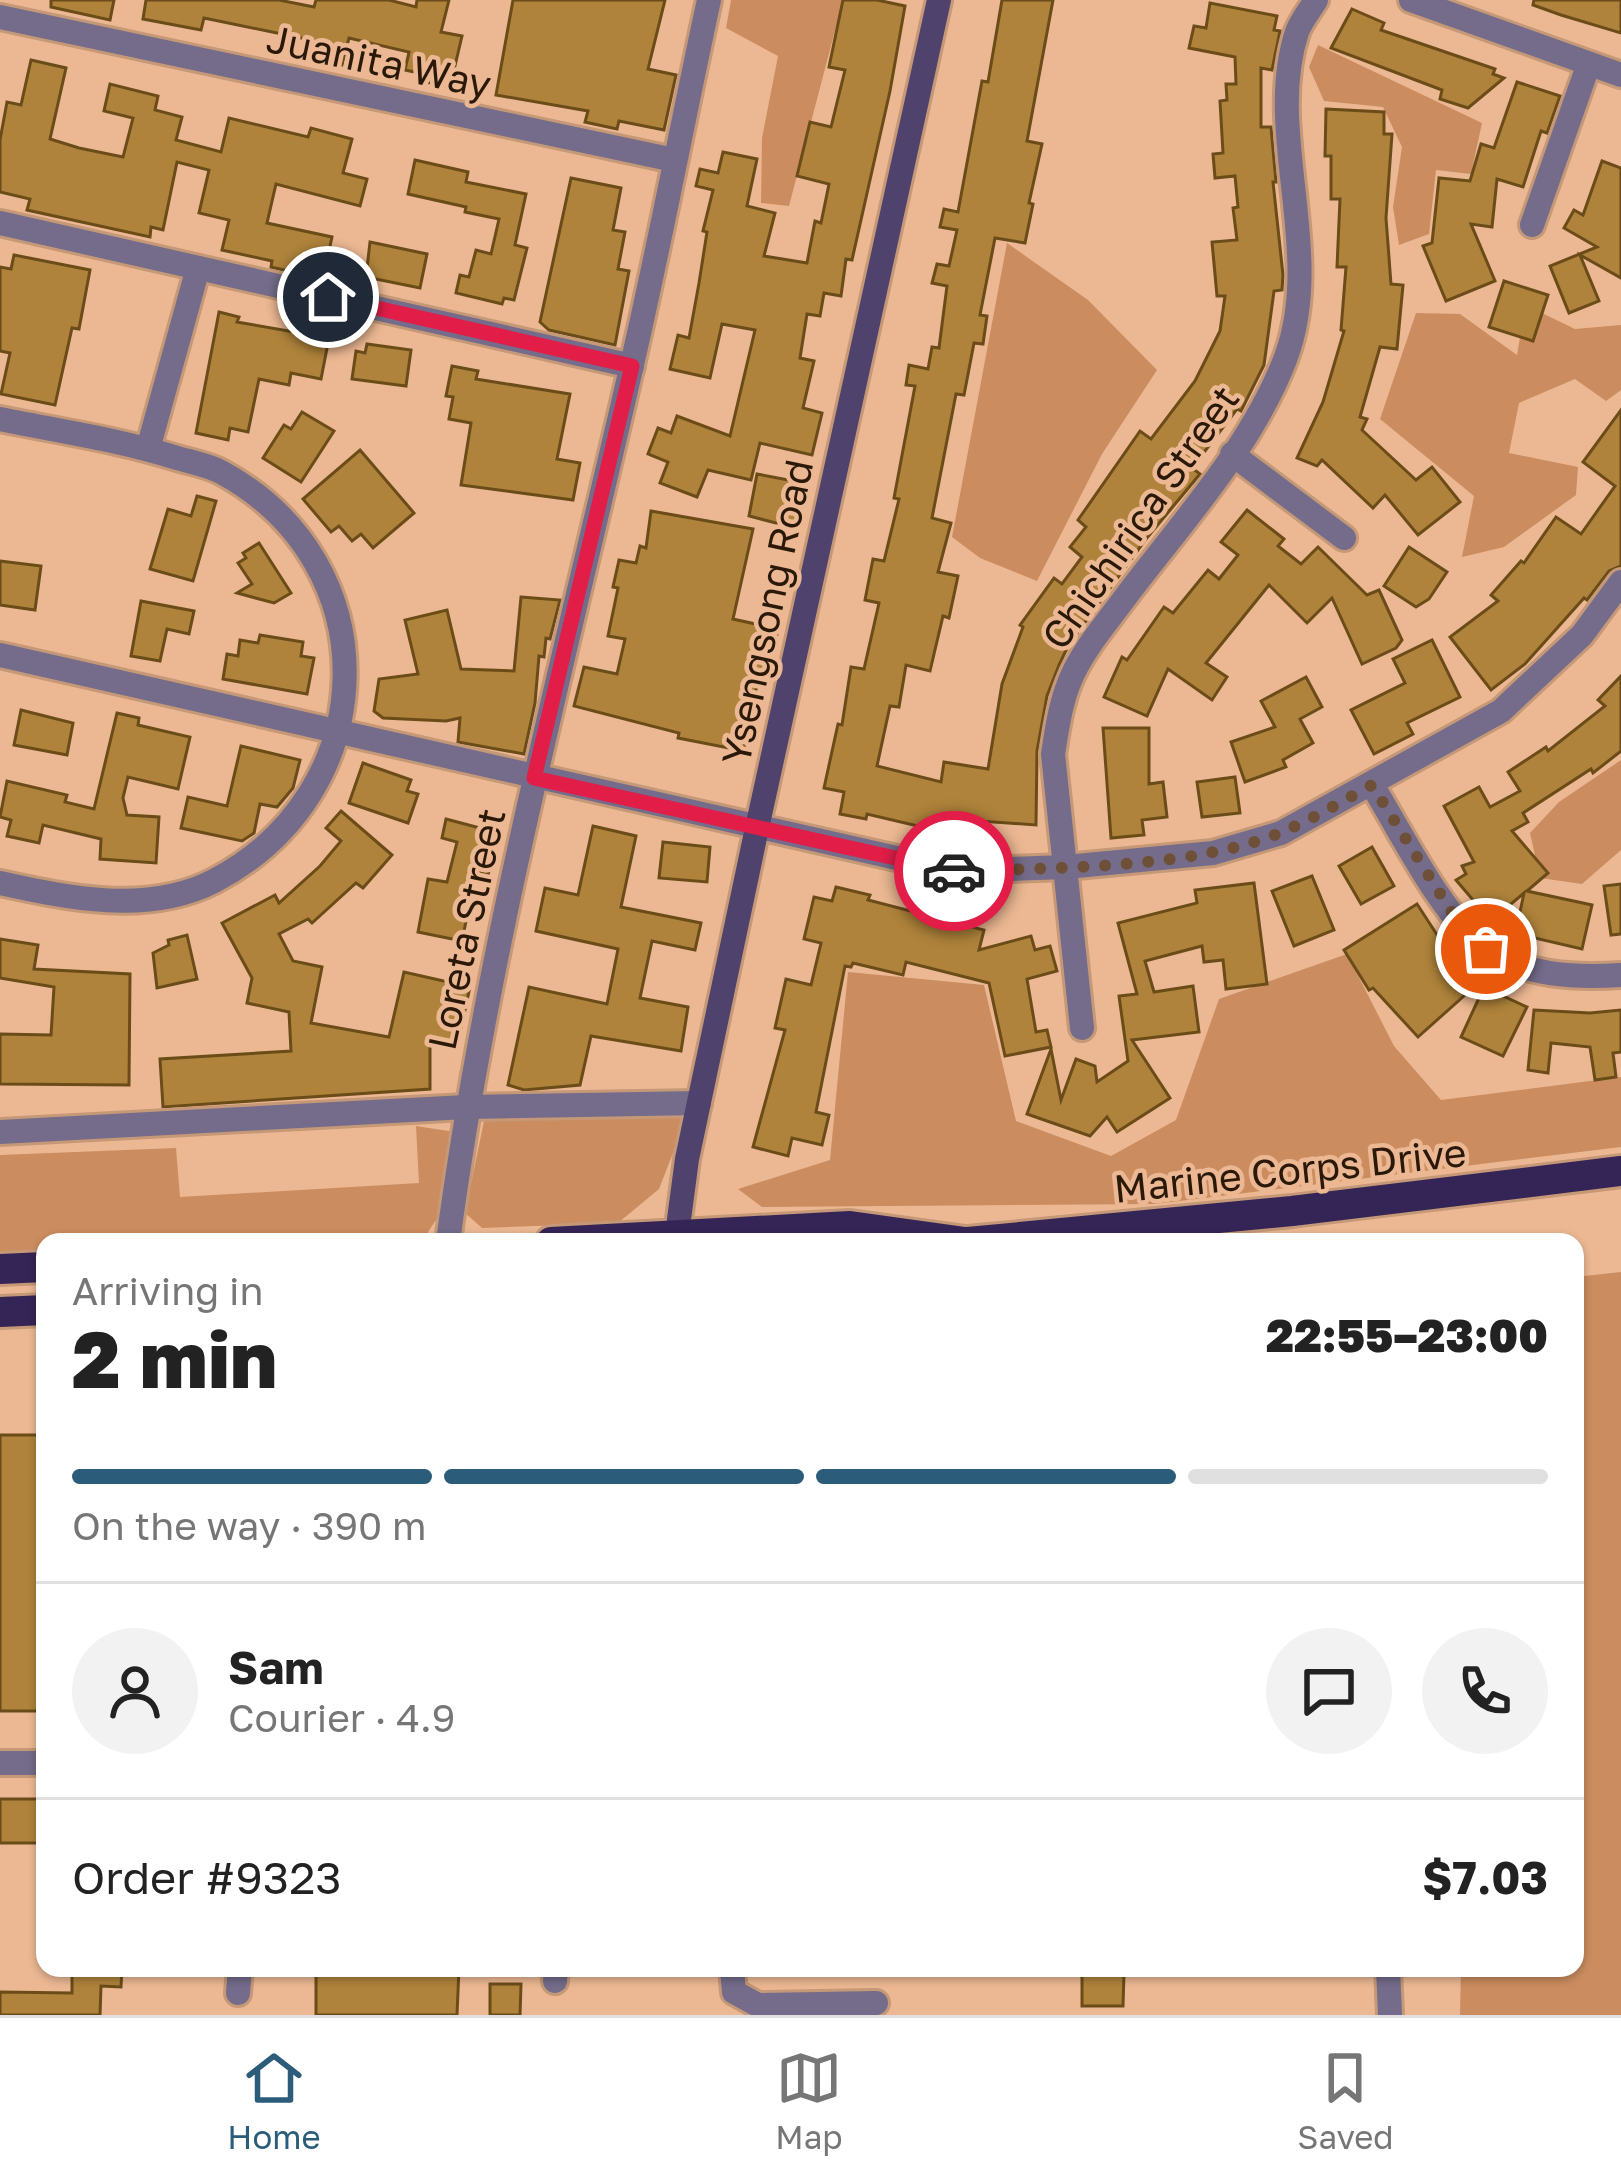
<!DOCTYPE html>
<meta charset="utf-8">
<style>
body{margin:0;font-family:"Golos Text",sans-serif;background:#f2f2f2;color:#222;height:100vh;display:flex;flex-direction:column;font-size:45px;white-space:nowrap}
*{box-sizing:border-box;margin:0}
p{font-size:39px;color:#767676}
.icon{flex:none;width:66px;height:66px;fill:none;stroke:currentColor;stroke-width:2;stroke-linecap:round;stroke-linejoin:round}
.map{position:relative;flex:1;overflow:hidden}
.panel{position:absolute;left:36px;top:1233px;width:1548px;height:744px;display:flex;flex-direction:column;background:#fff;border-radius:24px;box-shadow:0 3px 9px #0004}
.panel>*{flex:none}
.pin{position:absolute;display:grid;place-items:center;width:102px;height:102px;color:#fff;margin:-51px;border:6px solid #fff;border-radius:50%;box-shadow:0 3px 12px #0007}
.courier{position:absolute;display:grid;place-items:center;width:120px;height:120px;margin:-60px;border:9px solid #e11d48;border-radius:50%;background:#fff;color:#222;box-shadow:0 3px 15px #0007}
.headline em{font-style:normal;font-weight:800}
.headline div{display:flex;flex-direction:column-reverse}
.headline{display:flex;align-items:center;justify-content:space-between;height:204px;padding:0 36px}
h1{font-size:78px;font-weight:800;line-height:90px}
.bar{display:grid;grid-template-columns:repeat(4,1fr);gap:18px 12px;align-content:center;height:144px;padding:0 36px}
.bar i{height:15px;border-radius:9px;background:#e0e0e0}
.bar .on{background:#2b5d7b}
.bar p{grid-column:span 4}
.line{display:flex;align-items:center;gap:30px;padding:0 36px;border-top:3px solid #e0e0e0}
.line div{flex:1}
.round{display:grid;place-items:center;flex:none;width:126px;height:126px;border-radius:63px;background:#f2f2f2}
.dock{display:flex;justify-content:space-around;align-items:center;height:168px;border-top:3px solid #e0e0e0;background:#fff;font-size:33px;color:#767676}
.dock a{display:grid;justify-items:center;gap:6px}
.dock .on{color:#2b5d7b}
.map>svg:first-child{display:block}
.green{fill:#cb8d5f}
.building{fill:#af833b;stroke:#6b4c19;stroke-width:3}
.lines{fill:none;stroke-linecap:round;stroke-linejoin:round}
.minor-casing{stroke:#c59877;stroke-width:30}
.secondary-casing{stroke:#c59877;stroke-width:30}
.primary-casing{stroke:#c59877;stroke-width:36}
.minor{stroke:#746c8a;stroke-width:24}
.secondary{stroke:#4f426c;stroke-width:24}
.primary{stroke:#352456;stroke-width:30}
.done{stroke:#6e5039;stroke-width:12;stroke-dasharray:0 21.6}
.route{stroke:#e11d48;stroke-width:15}
.labels{text-anchor:middle;dominant-baseline:central;stroke-width:9;stroke-linejoin:round;paint-order:stroke}
.street-label{font-size:39px;fill:#2a1809;stroke:#ecb893}
</style>
<div class="map">
<svg width="1621" height="2015" viewBox="0 0 1621 2015">
<rect width="100%" height="100%" fill="#ecb893"/>
<!-- green -->
<g class="green">
<polygon points="731,0 843,0 789,206 761,203 762,138 778,56 726,28"/>
<polygon points="1318,45 1482,123 1471,174 1436,170 1429,234 1399,245 1393,207 1402,147 1383,107 1324,101 1309,67"/>
<polygon points="1007,243 1088,300 1157,370 1102,454 1037,581 980,558 952,537"/>
<polygon points="1416,313 1460,314 1517,355 1524,314 1542,313 1575,329 1621,325 1621,390 1606,401 1575,379 1519,403 1509,453 1578,467 1576,495 1504,547 1462,557 1474,496 1380,419"/>
<polygon points="1621,760 1621,850 1582,884 1540,878 1530,833 1559,802"/>
<polygon points="1347,954 1394,1046 1441,1100 1621,1077 1621,1147 1155,1204 762,1207 738,1189 830,1160 848,972 984,985 1016,1121 1111,1156 1176,1120 1219,999"/>
<polygon points="687,1117 659,1189 618,1223 482,1228 465,1213 484,1121"/>
<polygon points="416,1126 455,1132 444,1208 426,1235 282,1242 45,1242 45,1254 0,1257 0,1155 176,1148 180,1197 419,1183"/>
<polygon points="1621,1272 1621,2015 1460,2015 1461,1968 1575,1968 1575,1277"/>
</g>
<!-- building -->
<g class="building">
<polygon points="51,0 114,0 110,20 51,7"/>
<polygon points="146,0 279,0 314,7 316,0 389,0 416,7 417,0 449,0 441,32 462,36 450,87 417,80 419,73 405,70 409,52 349,38 342,65 302,55 306,39 204,18 201,30 143,19"/>
<polygon points="513,0 665,0 648,69 676,75 664,130 619,121 617,129 585,122 588,111 496,95"/>
<polygon points="843,0 877,0 905,6 890,91 852,260 846,259 841,296 824,293 820,316 807,314 800,358 814,361 803,408 822,413 812,455 760,443 751,480 708,470 697,497 660,483 668,462 648,454 658,428 671,433 677,416 730,436 755,330 722,324 710,378 670,369 678,335 689,338 699,283 707,232 703,231 713,190 696,186 700,169 718,173 723,152 757,159 747,206 775,213 764,256 807,263 815,221 821,223 829,184 797,176 810,122 831,127 845,70 829,67"/>
<polygon points="1002,0 1053,0 1027,141 1042,144 1029,203 1033,204 1025,243 995,238 980,315 987,316 983,344 974,343 964,395 956,394 932,518 951,523 938,572 958,576 949,618 943,616 930,671 906,665 899,707 890,706 877,766 941,782 944,762 988,769 1002,684 1023,627 1020,625 1054,578 1062,584 1082,557 1070,547 1086,527 1078,520 1140,431 1151,439 1195,381 1220,331 1225,296 1217,296 1212,242 1237,240 1233,208 1238,207 1235,176 1215,178 1213,154 1223,153 1220,101 1227,100 1226,84 1236,84 1235,57 1189,48 1194,26 1206,28 1210,3 1277,16 1274,30 1280,31 1272,70 1261,68 1261,127 1271,127 1276,182 1273,182 1283,275 1282,290 1274,291 1264,365 1241,411 1237,409 1192,468 1200,474 1146,539 1069,644 1059,665 1047,696 1037,751 1036,825 980,821 978,834 922,827 867,814 866,819 840,814 844,792 824,788 838,724 842,725 851,667 864,669 879,603 865,600 873,559 884,561 899,499 894,498 915,386 906,385 909,365 928,369 932,347 939,348 947,286 932,283 937,264 949,266 957,230 940,227 944,209 958,212 982,81 988,82"/>
<polygon points="1534,0 1621,0 1621,33 1561,15 1533,5"/>
<polygon points="1352,9 1384,23 1381,30 1495,69 1493,74 1504,78 1468,108 1440,99 1442,90 1331,48"/>
<polygon points="31,60 66,68 50,139 79,148 123,157 133,118 104,111 110,84 158,96 155,110 182,117 176,140 221,152 229,118 308,137 311,128 352,139 343,173 367,179 360,206 276,184 267,223 332,237 325,269 303,264 301,274 271,267 272,261 222,250 229,220 199,213 209,170 177,162 163,230 151,227 150,237 27,210 30,199 0,192 0,140 7,102 21,105"/>
<polygon points="1517,82 1560,96 1547,133 1541,131 1523,187 1497,179 1492,227 1471,224 1495,281 1446,301 1423,246 1432,243 1439,178 1470,181 1481,144 1494,148"/>
<polygon points="1326,109 1384,112 1384,134 1392,134 1386,218 1391,284 1403,285 1397,349 1380,347 1360,417 1367,419 1362,430 1416,480 1432,467 1460,502 1418,535 1385,495 1373,508 1322,460 1317,466 1297,458 1323,402 1344,331 1341,330 1346,267 1337,267 1340,199 1331,199 1331,156 1325,156"/>
<polygon points="415,160 468,172 466,182 526,194 515,245 527,248 514,300 504,298 502,304 456,293 460,275 469,277 476,250 491,254 499,219 465,212 466,207 408,194"/>
<polygon points="1602,161 1621,168 1621,278 1580,255 1599,301 1569,313 1550,266 1597,247 1564,228 1574,210 1583,215"/>
<polygon points="571,178 621,188 613,230 625,232 618,269 629,271 615,345 549,330 540,322"/>
<polygon points="370,242 427,254 420,288 366,277"/>
<polygon points="14,255 90,270 79,329 72,328 55,405 1,394 10,353 0,351 0,267 11,269"/>
<polygon points="1504,281 1548,295 1533,341 1489,327"/>
<polygon points="219,312 239,317 237,322 329,338 321,379 291,373 289,385 259,379 248,432 230,428 228,440 196,433"/>
<polygon points="367,344 411,350 406,386 352,379 356,351 365,353"/>
<polygon points="452,366 478,371 476,379 570,394 557,459 580,463 573,500 461,485 471,423 449,419 453,397 446,396"/>
<polygon points="1621,410 1621,566 1609,571 1587,600 1584,598 1525,664 1491,690 1450,637 1498,601 1491,595 1521,561 1524,563 1556,517 1581,534 1615,486 1583,462"/>
<polygon points="302,412 334,431 301,482 263,458 284,425 291,429"/>
<polygon points="360,450 414,513 373,548 361,534 352,541 339,526 331,532 303,499"/>
<polygon points="757,474 804,483 795,528 749,516"/>
<polygon points="197,496 216,501 193,581 150,569 168,509 191,516"/>
<polygon points="1247,510 1284,539 1278,546 1301,564 1318,547 1367,595 1379,590 1402,640 1396,648 1362,664 1332,598 1307,623 1269,585 1206,663 1227,677 1212,700 1168,669 1147,716 1104,697 1122,657 1127,660 1164,607 1173,613 1208,570 1219,579 1238,555 1221,542"/>
<polygon points="651,511 753,529 733,619 778,629 766,687 757,685 744,751 678,738 679,733 574,706 584,667 617,674 625,639 608,636 618,588 613,587 619,560 636,563 640,546 646,548"/>
<polygon points="259,543 291,593 274,603 237,593 252,584 238,563 246,558 243,553"/>
<polygon points="1409,547 1447,572 1429,599 1416,607 1384,586"/>
<polygon points="0,561 41,566 35,610 0,605"/>
<polygon points="521,597 560,600 550,639 546,638 544,657 539,656 535,703 524,754 458,742 460,718 446,721 383,718 374,711 379,679 418,674 405,620 447,610 461,669 514,671"/>
<polygon points="141,601 194,611 189,634 167,629 160,661 131,656"/>
<polygon points="260,635 303,642 301,656 314,658 307,694 223,679 227,654 238,656 240,640 258,643"/>
<polygon points="1432,640 1460,697 1407,723 1413,734 1374,754 1351,710 1405,683 1393,659"/>
<polygon points="1621,676 1621,751 1593,773 1591,769 1523,813 1528,822 1512,831 1548,873 1527,891 1592,905 1582,949 1535,938 1532,952 1522,949 1513,945 1524,893 1491,921 1456,880 1466,874 1462,866 1474,862 1444,806 1479,787 1490,807 1520,791 1508,772 1546,747 1548,751 1605,706 1598,700"/>
<polygon points="1306,677 1322,707 1300,719 1313,743 1283,760 1286,767 1245,782 1231,742 1275,727 1261,701"/>
<polygon points="21,710 73,723 67,755 14,745"/>
<polygon points="117,713 139,718 138,725 190,737 178,789 128,777 123,798 127,815 159,817 156,863 100,859 101,839 43,825 39,843 7,836 11,820 0,817 7,781 67,795 65,802 94,809"/>
<polygon points="1103,728 1149,728 1149,784 1163,782 1167,817 1142,820 1144,835 1111,838"/>
<polygon points="241,746 300,760 293,788 277,807 260,804 254,833 242,841 181,828 188,797 227,806"/>
<polygon points="363,763 411,780 407,791 418,794 408,823 349,803"/>
<polygon points="1235,777 1240,813 1202,817 1197,782"/>
<polygon points="341,811 392,855 363,888 356,883 312,923 308,919 279,934 293,961 322,967 311,1023 389,1037 404,972 470,987 457,1047 430,1041 430,1089 163,1107 160,1059 291,1051 289,1012 247,1003 252,978 222,923 275,895 279,903 320,866 341,841 326,828"/>
<polygon points="446,819 499,833 488,875 476,872 462,941 418,932 428,879 447,882 457,842 442,838"/>
<polygon points="593,826 636,836 621,907 701,923 695,950 652,941 640,998 688,1007 681,1051 591,1036 580,1085 524,1090 508,1085 529,987 607,1004 618,949 536,931 545,888 578,895"/>
<polygon points="663,842 710,847 707,882 659,878"/>
<polygon points="1372,847 1394,886 1361,904 1339,866"/>
<polygon points="1312,876 1334,930 1294,946 1272,891"/>
<polygon points="1254,883 1267,984 1226,989 1223,960 1204,962 1202,946 1145,961 1154,992 1193,986 1199,1032 1132,1040 1170,1098 1117,1132 1107,1117 1090,1136 1027,1114 1051,1049 1061,1100 1076,1059 1095,1066 1097,1082 1128,1061 1119,996 1137,994 1118,923 1197,903 1195,890"/>
<polygon points="1621,884 1621,934 1611,935 1604,886"/>
<polygon points="836,887 870,895 868,900 984,930 979,950 1031,936 1035,950 1050,946 1057,971 1027,979 1036,1032 1047,1030 1051,1047 1005,1056 989,983 906,962 903,975 853,963 851,967 845,966 816,1112 829,1115 822,1145 792,1138 788,1156 753,1147 785,1030 775,1028 786,979 811,985 821,943 804,939 814,897 832,901"/>
<polygon points="1417,904 1443,944 1438,947 1474,987 1418,1037 1373,988 1369,990 1344,950"/>
<polygon points="187,935 197,979 157,988 153,953 169,945 168,940"/>
<polygon points="0,939 38,945 34,969 130,974 129,1085 0,1084 0,1034 51,1035 54,987 0,978"/>
<polygon points="1484,987 1527,1007 1503,1056 1461,1037"/>
<polygon points="1534,1010 1590,1013 1621,1010 1621,1052 1613,1053 1616,1077 1595,1080 1590,1047 1551,1043 1548,1073 1528,1070"/>
<rect x="0" y="1435" width="45" height="276"/>
<rect x="0" y="1799" width="45" height="44"/>
<polygon points="72,1968 122,1968 121,1987 101,1986 100,2015 0,2015 0,1992 72,1993"/>
<polygon points="316,1968 459,1968 457,2015 316,2015"/>
<polygon points="1124,1973 1123,2006 1082,2006 1082,1974"/>
<polygon points="490,1984 521,1984 520,2015 490,2015"/>
</g>
<g class="lines">
<defs>
<g id="minor">
<polyline points="1411,0 1621,75"/>
<polyline points="0,17 674,160"/>
<polyline points="0,223 632,366"/>
<polyline points="1532,225 1588,66"/>
<path d="M0 419C59 431 120 440 177 458 191 462 208 465 221 472 391 564 383 793 214 881 148 915 68 898 0 883"/>
<polyline points="148,449 198,268"/>
<polyline points="1232,454 1344,538"/>
<polyline points="0,655 954,871 1066,867 1213,853 1281,833 1501,711 1582,635 1621,582"/>
<path d="M1372 785C1400 830 1443 918 1485 948 1523 976 1576 978 1621 975"/>
<path d="M1082 1028 1053 754C1057 729 1060 706 1069 683 1081 652 1105 625 1124 599 1181 523 1252 447 1286 357 1325 251 1264 132 1297 32 1301 21 1310 10 1316 0"/>
<polyline points="0,1132 466,1107 699,1103"/>
<path d="M448 1242C487 948 564 661 630 373 659 249 682 124 709 0"/>
<polyline points="0,1763 45,1763"/>
<polyline points="732,1968 734,1992 758,2005 876,2003"/>
<polyline points="1388,1968 1390,2015"/>
<polyline points="555,1981 556,1968"/>
<polyline points="238,1993 240,1968"/>
</g>
<polyline id="secondary" points="676,1242 687,1159 757,828 939,0"/>
<g id="primary">
<polyline points="551,1242 850,1226 965,1242"/>
<polyline points="968,1242 1292,1211 1621,1171"/>
<polyline points="0,1269 45,1267"/>
<polyline points="0,1312 45,1310"/>
</g>
</defs>
<!-- minor casing -->
<use href="#minor" class="minor-casing"/>
<!-- secondary casing -->
<use href="#secondary" class="secondary-casing"/>
<!-- primary casing -->
<use href="#primary" class="primary-casing"/>
<!-- minor -->
<use href="#minor" class="minor"/>
<!-- secondary -->
<use href="#secondary" class="secondary"/>
<!-- primary -->
<use href="#primary" class="primary"/>
</g>
<g class="lines">
<!-- done -->
<path class="done" d="M954 871C1050 868 1195 869 1282 832 1313 819 1342 801 1372 785L1456 919 1486 949"/>
<!-- route -->
<polyline class="route" points="328,297 632,366 534,778 954,871"/>
</g>
<g class="labels">
<!-- street labels -->
<g class="street-label">
<text transform="translate(379 61) rotate(12)">Juanita Way</text>
<text transform="translate(1140 517) rotate(-55)">Chichirica Street</text>
<text transform="translate(767 612) rotate(-78)">Ysengsong Road</text>
<text transform="translate(466 929) rotate(-78)">Loreta Street</text>
<text transform="translate(1290 1170) rotate(-6)">Marine Corps Drive</text>
</g>
</g>
</svg>
<div class="pin" style="left:1486px;top:949px;background:#ea580c"><svg class="icon" aria-label="bag" viewBox="0 0 24 24"><path d="M5 8h14l-1 12H6zM9 8a3 3 0 0 1 6 0"/></svg></div>
<div class="pin" style="left:328px;top:297px;background:#1f2937"><svg class="icon" aria-label="home" viewBox="0 0 24 24"><path d="M3 11l9-7 9 7M6 9v11h12V9"/></svg></div>
<div class="courier" style="left:954px;top:871px"><svg class="icon" aria-label="car" viewBox="0 0 24 24"><path d="M5 17H2v-5l4-1 3-4h7l3 4 3 1v5h-3M9 17h6M6 11h13"/><circle cx="7" cy="17" r="2"/><circle cx="17" cy="17" r="2"/></svg></div>
<section class="panel">
<div class="headline"><div><h1>2 min</h1><p>Arriving in</p></div><em>22:55–23:00</em></div>
<div class="bar"><i class="on"></i><i class="on"></i><i class="on"></i><i></i><p>On the way · 390 m</p></div>
<div class="line" style="height:216px"><a class="round"><svg class="icon" aria-label="person" viewBox="0 0 24 24"><circle cx="12" cy="8" r="4"/><path d="M4 21q1-7 8-7t8 7"/></svg></a><div><b>Sam</b><p>Courier · 4.9</p></div><a class="round"><svg class="icon" aria-label="chat" viewBox="0 0 24 24"><path d="M4 5h16v11H9l-5 4z"/></svg></a><a class="round"><svg class="icon" aria-label="phone" viewBox="0 0 24 24"><path d="M5 4h4l2 5-3 2q2 4 5 5l2-3 5 2v4C11 20 4 13 5 4z"/></svg></a></div>
<div class="line" style="height:156px"><div>Order #9323</div><b>$7.03</b></div>
</section>
</div>
<nav class="dock">
<a class="on"><svg class="icon" aria-label="home" viewBox="0 0 24 24"><path d="M3 11l9-7 9 7M6 9v11h12V9"/></svg>Home</a>
<a><svg class="icon" aria-label="map" viewBox="0 0 24 24"><path d="M3 6l6-2 6 2 6-2v14l-6 2-6-2-6 2zM9 4v14M15 6v14"/></svg>Map</a>
<a><svg class="icon" aria-label="saved" viewBox="0 0 24 24"><path d="M7 4h10v16l-5-4-5 4z"/></svg>Saved</a>
</nav>
